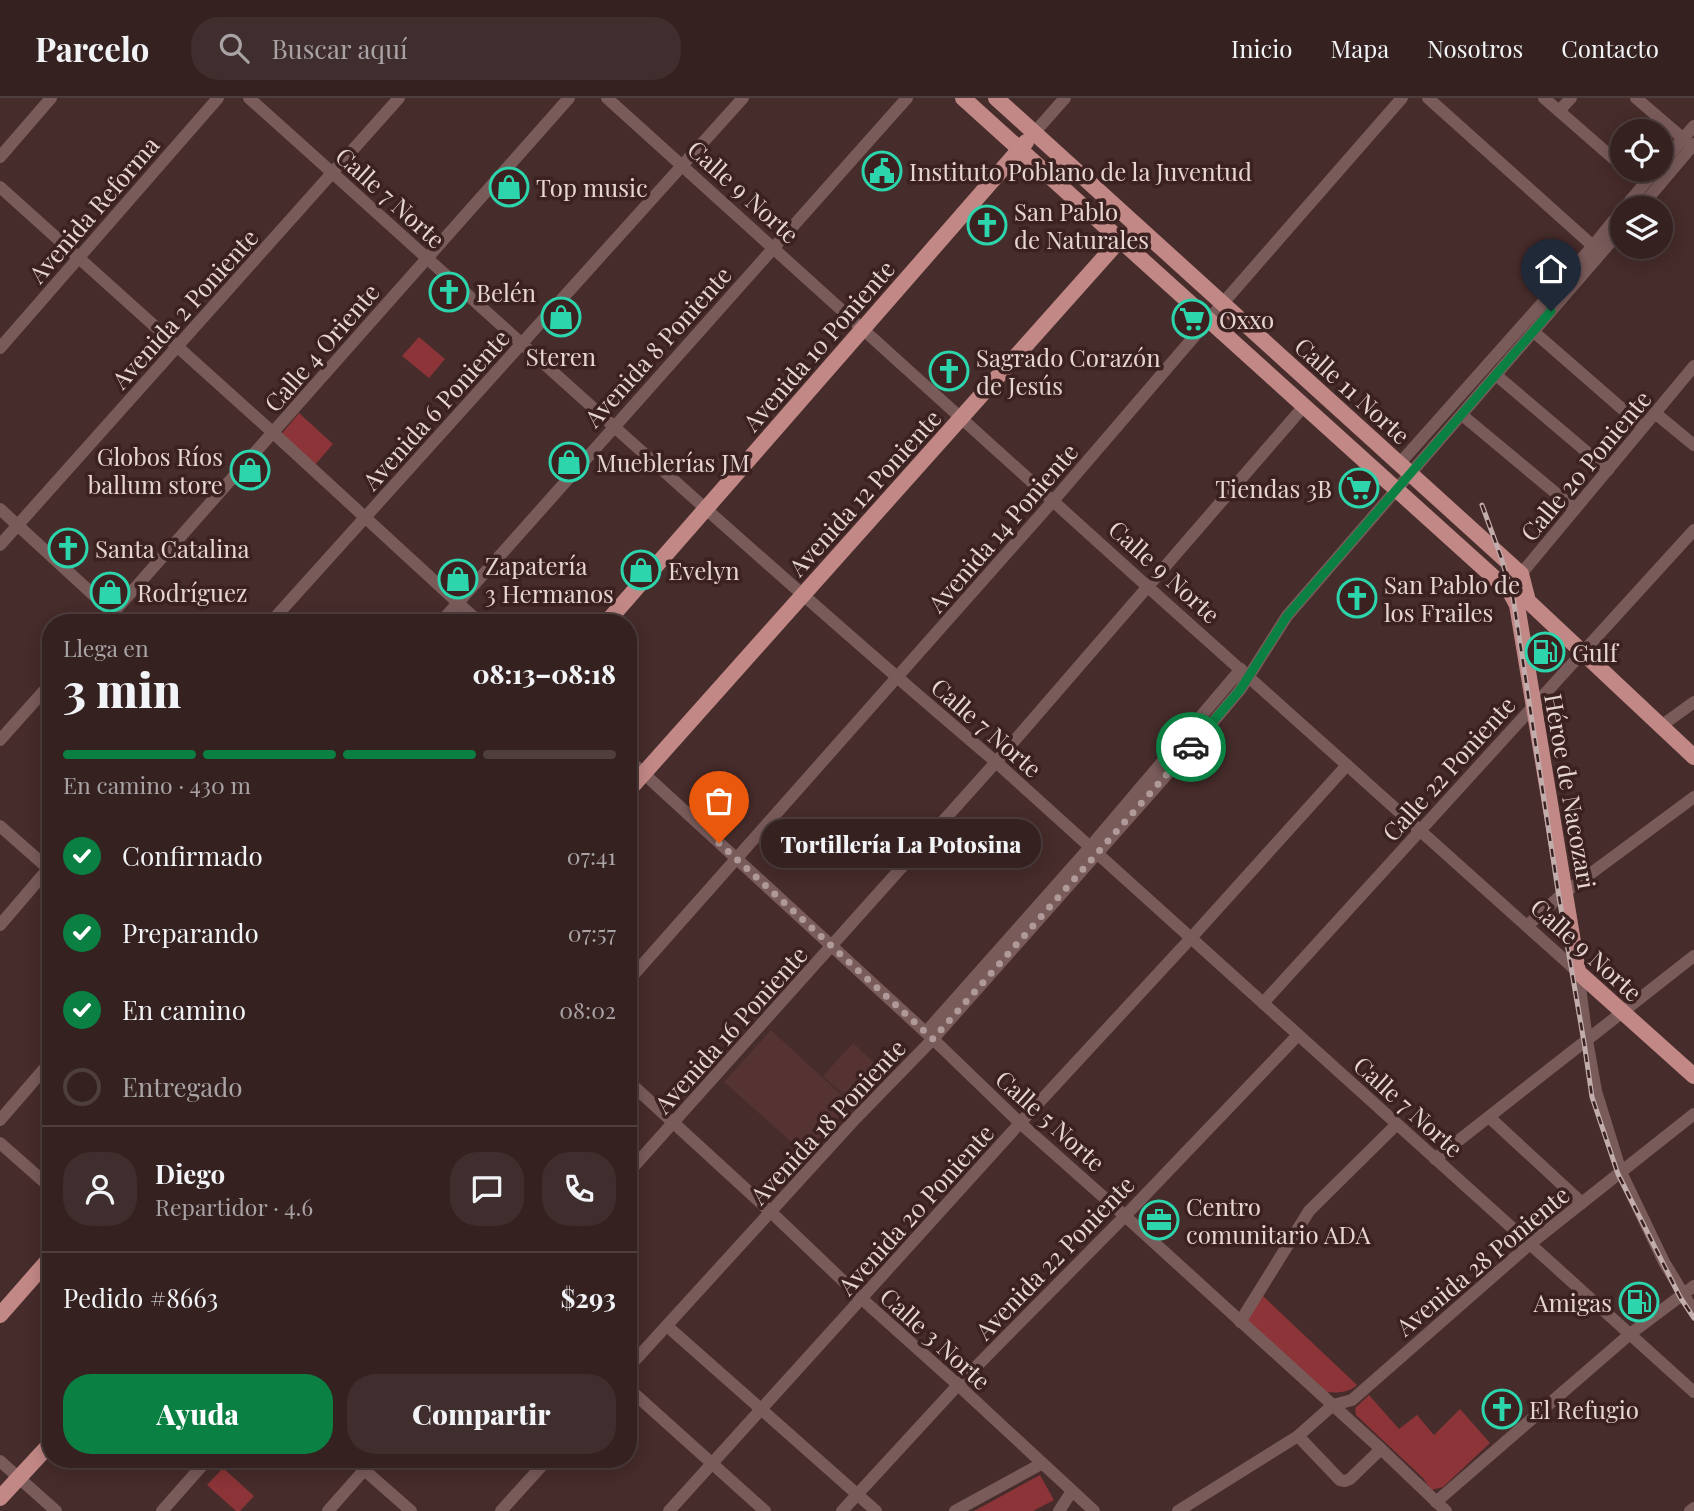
<!DOCTYPE html>
<html lang="es">
<meta charset="utf-8">
<style>
body{margin:0;font-family:"Playfair Display",serif;background:#3f2e2d;color:#f1f3f6;height:100vh;display:flex;flex-direction:column;font-size:26px;white-space:nowrap}
*{box-sizing:border-box;margin:0}
p{font-size:23px;color:#a9a3a5}
.icon{flex:none;width:38px;height:38px;fill:none;stroke:currentColor;stroke-width:2;stroke-linecap:round;stroke-linejoin:round}
.map{position:relative;flex:1;overflow:hidden}
.sheet{position:absolute;left:42px;top:516px;width:595px;height:854px;display:flex;flex-direction:column;background:#342120;border-radius:28px;box-shadow:0 4px 18px #0003,0 0 0 2px #4e3e3e}
.sheet>*{flex:none}
.fabs{position:absolute;left:1610px;top:21px;display:grid;gap:14px}
.fabs a{display:grid;place-items:center;width:63px;height:63px;border-radius:50%;background:#342120;box-shadow:0 4px 18px #0003,0 0 0 2px #4e3e3e;font-size:35px}
.pin{position:absolute;display:grid;place-items:center;width:60px;height:60px;color:#fff;margin:-72px -30px;border-radius:50% 50% 50% 0;rotate:-45deg;box-shadow:0 0 7px #0007}
.pin .icon{rotate:45deg}
.courier{position:absolute;display:grid;place-items:center;width:70px;height:70px;margin:-35px;border:5px solid #0b8043;border-radius:50%;background:#fff;color:#222;box-shadow:0 2px 9px #0007}
.bubble{position:absolute;height:49px;border-radius:24px;background:#342120;box-shadow:0 4px 18px #0003,0 0 0 2px #4e3e3e;font-size:23px;font-weight:800;line-height:49px;text-align:center}
.summary em{font-style:normal;font-weight:800}
.summary div{display:flex;flex-direction:column-reverse}
.summary{display:flex;align-items:center;justify-content:space-between;height:119px;padding:0 21px}
h1{font-size:46px;font-weight:800;line-height:52px}
.bar{display:grid;grid-template-columns:repeat(4,1fr);gap:10px 7px;align-content:center;height:84px;padding:0 21px}
.bar i{height:9px;border-radius:5px;background:#4e3e3e}
.bar .current{background:#0b8043}
.bar p{grid-column:span 4}
.line{display:flex;align-items:center;gap:18px;padding:0 21px;border-top:2px solid #4e3e3e}
.line div{flex:1}
.round{display:grid;place-items:center;flex:none;width:74px;height:74px;border-radius:28px;background:#3f2e2d}
ol{padding:0 21px;list-style:none}
li{display:flex;align-items:center;gap:21px;height:77px}
li p{margin-inline-start:auto}
li .icon{padding:7px;border-radius:50%;background:#0b8043;color:#fff;stroke-width:4}
li:last-child{color:#a9a3a5}
li i{width:38px;height:38px;border:4px solid #4e3e3e;border-radius:50%}
.button{display:flex;gap:14px;margin-top:auto;padding:14px 21px}
.button a{flex:1;height:80px;border-radius:28px;background:#0b8043;color:#fff;font-size:28px;font-weight:800;line-height:80px;text-align:center}
.button a+a{background:#3f2e2d;color:#f1f3f6}
header{display:flex;align-items:center;gap:42px;box-sizing:border-box;height:98px;padding:0 35px;background:#342120;border-bottom:2px solid #4e3e3e}
header strong{font-size:33px}
nav{display:flex;gap:38px;margin-inline-start:auto;font-size:24px}
.search{width:490px;height:63px;background:#3f2e2d;display:flex;align-items:center;gap:18px;box-sizing:border-box;padding:0 24px;border-radius:28px;color:#a9a3a5;font-size:26px}
.map>svg:first-child{display:block}
.built{fill:#543332}
.green{fill:#8c3437}
.lines{fill:none;stroke-linecap:round;stroke-linejoin:round}
.minor{stroke:#795b5a;stroke-width:12}
.major{stroke:#c28886;stroke-width:16}
.rail-casing{stroke:#c0adac;stroke-width:5}
.rail{stroke:#3b2221;stroke-width:2.5;stroke-dasharray:8;stroke-linecap:butt}
.done{stroke:#af9a99;stroke-width:7;stroke-dasharray:0 12.6}
.route{stroke:#0b8043;stroke-width:9}
.labels{text-anchor:middle;dominant-baseline:central;stroke-width:7;stroke-linejoin:round;paint-order:stroke}
.poi-label{font-size:24px;fill:#e7d5d4;stroke:#3b2221;text-anchor:start}
.street-label{font-size:24px;fill:#e7d5d4;stroke:#3b2221}
</style>
<header>
<strong>Parcelo</strong>
<div class="search"><svg class="icon" aria-label="search" viewBox="0 0 24 24"><circle cx="10" cy="10" r="6"/><path d="M15 15l6 6"/></svg>Buscar aquí</div>
<nav><a>Inicio</a><a>Mapa</a><a>Nosotros</a><a>Contacto</a></nav>
</header>
<div class="map">
<svg width="1694" height="1413" viewBox="0 0 1694 1413">
<rect width="100%" height="100%" fill="#462c2b"/>
<!-- built -->
<g class="built">
<polygon points="771,932 851,1006 805,1056 724,984"/>
<polygon points="853,945 882,972 853,1005 823,978"/>
</g>
<!-- green -->
<g class="green">
<polygon points="419,239 445,261 429,280 402,258"/>
<polygon points="299,315 333,346 313,369 279,339"/>
<path d="M1263 1198 1357 1287C1348 1295 1337 1295 1325 1294L1253 1231 1247 1220Z"/>
<polygon points="1369,1297 1399,1331 1417,1317 1434,1337 1460,1311 1490,1345 1443,1389 1431,1392 1423,1380 1356,1317 1355,1310"/>
<polygon points="223,1370 254,1398 240,1413 236,1413 207,1387"/>
<polygon points="1040,1377 1054,1402 1033,1413 974,1413"/>
</g>
<g class="lines">
<!-- minor -->
<g class="minor">
<path d="M249 0C497 222 742 448 996 664L1694 1294"/>
<polyline points="607,0 1148,489 1578,874 1587,942 1596,993 1621,1074 1664,1164 1694,1214"/>
<polyline points="1428,0 1593,148"/>
<polyline points="1544,0 1622,68"/>
<polyline points="1636,0 1694,50"/>
<polyline points="1559,13 1571,0"/>
<polyline points="1034,35 1065,0"/>
<polyline points="0,59 51,0"/>
<polyline points="1661,66 1694,28"/>
<polyline points="0,89 269,331 480,525"/>
<polyline points="1624,110 1656,72"/>
<polyline points="1640,110 1694,46"/>
<polyline points="1534,234 1643,329"/>
<polyline points="0,250 218,0"/>
<polyline points="1496,277 1608,372"/>
<polyline points="1655,315 1694,347"/>
<polyline points="1462,317 1575,411"/>
<polyline points="1400,365 1593,148 1622,112"/>
<polyline points="0,411 124,525"/>
<polyline points="0,447 399,0"/>
<polyline points="1510,494 1521,476 1694,268"/>
<polyline points="104,525 569,0"/>
<polyline points="270,525 743,0"/>
<polyline points="440,525 907,0"/>
<polyline points="1661,628 1694,604"/>
<polyline points="0,642 51,585"/>
<polyline points="628,661 933,941 1020,1025 1125,1118 1381,1351 1446,1413"/>
<polyline points="0,728 51,773"/>
<polyline points="0,827 48,771"/>
<polyline points="1527,828 1559,799 1694,699"/>
<polyline points="628,883 1053,403 1223,205 1402,0"/>
<polyline points="1263,905 1694,432"/>
<polyline points="926,934 1090,749 1241,571"/>
<polyline points="628,983 773,1116 862,1201 958,1287 1094,1413"/>
<polyline points="1489,1019 1582,1105"/>
<polyline points="0,1022 51,963"/>
<polyline points="0,1045 51,1090"/>
<polyline points="1435,1061 1694,858"/>
<polyline points="628,1075 996,664 1304,308"/>
<polyline points="1240,1224 1309,1113 1397,1026"/>
<polyline points="667,1228 876,1413"/>
<polyline points="628,1270 856,1020 933,941 1202,637 1240,592 1287,518 1622,131"/>
<polyline points="628,1290 765,1413"/>
<polyline points="1298,1338 1340,1382 1345,1383 1350,1381 1381,1351"/>
<polyline points="353,1362 411,1413"/>
<polyline points="0,1363 56,1413"/>
<polyline points="1436,1404 1630,1236 1694,1188"/>
<polyline points="162,1413 207,1362"/>
<polyline points="328,1413 373,1362"/>
<polyline points="501,1413 547,1362"/>
<polyline points="669,1413 1020,1025 1191,840 1347,667"/>
<polyline points="842,1413 958,1287 1125,1118 1298,937"/>
<polyline points="955,1413 1041,1366"/>
<polyline points="1059,1413 1072,1393"/>
<polyline points="1178,1413 1298,1338 1333,1307 1352,1302 1530,1146 1694,1016"/>
<polyline points="1690,1413 1694,1410"/>
</g>
<!-- major -->
<g class="major">
<polyline points="963,0 1510,494 1517,507 1578,874 1694,978"/>
<polyline points="996,0 1521,476 1528,503 1694,659"/>
<polyline points="606,525 1026,44"/>
<polyline points="628,693 1125,136"/>
<polyline points="0,1217 51,1159"/>
<polyline points="0,1400 51,1345"/>
</g>
<defs>
<polyline id="rail" points="1482,407 1501,459 1513,499 1559,799 1584,944 1592,999 1618,1076 1680,1199 1694,1220"/>
</defs>
<!-- rail casing -->
<use href="#rail" class="rail-casing"/>
<!-- rail -->
<use href="#rail" class="rail"/>
</g>
<g class="lines">
<!-- done -->
<polyline class="done" points="719,745 933,941 1191,649"/>
<!-- route -->
<polyline class="route" points="1191,649 1240,592 1287,518 1551,213"/>
</g>
<!-- icons -->
<defs>
<symbol id="civic-ring" viewBox="-11 -11 22 22"><circle r="9.5" fill="#3b2221" stroke="#2cd5ab" stroke-width="1.5"/><path d="M-.6-6.5H3V-4.5H.6V-3L4-1V1h2V6H-6V1h2V-1L-.6-3ZM-1.2 2.5V6h2.4V2.5Z" fill="#2cd5ab"/></symbol>
<symbol id="shop-ring" viewBox="-11 -11 22 22"><circle r="9.5" fill="#3b2221" stroke="#2cd5ab" stroke-width="1.5"/><path d="M-5-2.5h2.3a2.7 3.5 0 0 1 5.4 0H5L5.5 6h-11ZM-1.5-2.5h3a1.5 2.3 0 0 0-3 0Z" fill="#2cd5ab"/></symbol>
<symbol id="church-ring" viewBox="-11 -11 22 22"><circle r="9.5" fill="#3b2221" stroke="#2cd5ab" stroke-width="1.5"/><path d="M-1.2-6h2.4v3.5h3.3v2.4h-3.3V6h-2.4V-.1h-3.3v-2.4h3.3Z" fill="#2cd5ab"/></symbol>
<symbol id="supermarket-ring" viewBox="-11 -11 22 22"><circle r="9.5" fill="#3b2221" stroke="#2cd5ab" stroke-width="1.5"/><path d="M-6-5.5h2.5l.6 2H6L4.5 2H-2.5L-4.4-4H-6ZM-1.5 3.2a1.3 1.3 0 1 0 .1 0ZM3 3.2a1.3 1.3 0 1 0 .1 0Z" fill="#2cd5ab"/></symbol>
<symbol id="fuel-ring" viewBox="-11 -11 22 22"><circle r="9.5" fill="#3b2221" stroke="#2cd5ab" stroke-width="1.5"/><path d="M-5.5-6h7V0h2V4h1.3V-2.5L3-4.5l.8-.8L6-3V5H2.5V1h-1V6h-7ZM-4.2-4.7v3.2H.2V-4.7Z" fill="#2cd5ab"/></symbol>
<symbol id="office-ring" viewBox="-11 -11 22 22"><circle r="9.5" fill="#3b2221" stroke="#2cd5ab" stroke-width="1.5"/><path d="M-6-3h4V-5.5h4V-3h4V5H-6ZM-1-4.5V-3h2v-1.5ZM-6 0V1H6V0Z" fill="#2cd5ab"/></symbol>
</defs>
<g fill-rule="evenodd">
<use href="#civic-ring" x="860" y="51" width="44" height="44"/>
<use href="#shop-ring" x="487" y="67" width="44" height="44"/>
<use href="#church-ring" x="965" y="105" width="44" height="44"/>
<use href="#church-ring" x="427" y="172" width="44" height="44"/>
<use href="#shop-ring" x="539" y="197" width="44" height="44"/>
<use href="#supermarket-ring" x="1170" y="199" width="44" height="44"/>
<use href="#church-ring" x="927" y="251" width="44" height="44"/>
<use href="#shop-ring" x="547" y="342" width="44" height="44"/>
<use href="#shop-ring" x="228" y="350" width="44" height="44"/>
<use href="#supermarket-ring" x="1337" y="368" width="44" height="44"/>
<use href="#church-ring" x="46" y="428" width="44" height="44"/>
<use href="#shop-ring" x="619" y="450" width="44" height="44"/>
<use href="#shop-ring" x="436" y="459" width="44" height="44"/>
<use href="#shop-ring" x="88" y="472" width="44" height="44"/>
<use href="#church-ring" x="1335" y="478" width="44" height="44"/>
<use href="#fuel-ring" x="1523" y="532" width="44" height="44"/>
<use href="#office-ring" x="1137" y="1100" width="44" height="44"/>
<use href="#fuel-ring" x="1617" y="1182" width="44" height="44"/>
<use href="#church-ring" x="1480" y="1289" width="44" height="44"/>
</g>
<g class="labels">
<!-- poi labels -->
<g class="poi-label">
<text x="909" y="73">Instituto Poblano de la Juventud</text>
<text x="536" y="89">Top music</text>
<text x="1014" y="113">San Pablo<tspan x="1014" dy="28">de Naturales</tspan></text>
<text x="476" y="194">Belén</text>
<text x="1219" y="221">Oxxo</text>
<text x="561" y="258" text-anchor="middle">Steren</text>
<text x="976" y="259">Sagrado Corazón<tspan x="976" dy="28">de Jesús</tspan></text>
<text x="223" y="358" text-anchor="end">Globos Ríos<tspan x="223" dy="28">ballum store</tspan></text>
<text x="596" y="364">Mueblerías JM</text>
<text x="1332" y="390" text-anchor="end">Tiendas 3B</text>
<text x="95" y="450">Santa Catalina</text>
<text x="485" y="467">Zapatería<tspan x="485" dy="28">3 Hermanos</tspan></text>
<text x="668" y="472">Evelyn</text>
<text x="1384" y="486">San Pablo de<tspan x="1384" dy="28">los Frailes</tspan></text>
<text x="137" y="494">Rodríguez</text>
<text x="1572" y="554">Gulf</text>
<text x="1186" y="1108">Centro<tspan x="1186" dy="28">comunitario ADA</tspan></text>
<text x="1612" y="1204" text-anchor="end">Amigas</text>
<text x="1529" y="1311">El Refugio</text>
</g>
<!-- street labels -->
<g class="street-label">
<text transform="translate(744 93) rotate(42)">Calle 9 Norte</text>
<text transform="translate(391 99) rotate(42)">Calle 7 Norte</text>
<text transform="translate(93 111) rotate(-49)">Avenida Reforma</text>
<text transform="translate(184 210) rotate(-48)">Avenida 2 Poniente</text>
<text transform="translate(818 247) rotate(-49)">Avenida 10 Poniente</text>
<text transform="translate(657 248) rotate(-48)">Avenida 8 Poniente</text>
<text transform="translate(321 249) rotate(-49)">Calle 4 Oriente</text>
<text transform="translate(1353 292) rotate(42)">Calle 11 Norte</text>
<text transform="translate(435 311) rotate(-48)">Avenida 6 Poniente</text>
<text transform="translate(1585 367) rotate(-50)">Calle 20 Poniente</text>
<text transform="translate(864 394) rotate(-48)">Avenida 12 Poniente</text>
<text transform="translate(1002 429) rotate(-49)">Avenida 14 Poniente</text>
<text transform="translate(1165 473) rotate(42)">Calle 9 Norte</text>
<text transform="translate(987 629) rotate(41)">Calle 7 Norte</text>
<text transform="translate(1448 670) rotate(-48)">Calle 22 Poniente</text>
<text transform="translate(1571 693) rotate(80)">Héroe de Nacozari</text>
<text transform="translate(1587 851) rotate(42)">Calle 9 Norte</text>
<text transform="translate(730 931) rotate(-48)">Avenida 16 Poniente</text>
<text transform="translate(1409 1008) rotate(42)">Calle 7 Norte</text>
<text transform="translate(1051 1022) rotate(42)">Calle 5 Norte</text>
<text transform="translate(827 1023) rotate(-47)">Avenida 18 Poniente</text>
<text transform="translate(915 1111) rotate(-48)">Avenida 20 Poniente</text>
<text transform="translate(1054 1159) rotate(-46)">Avenida 22 Poniente</text>
<text transform="translate(1482 1162) rotate(-40)">Avenida 28 Poniente</text>
<text transform="translate(936 1240) rotate(42)">Calle 3 Norte</text>
</g>
</g>
</svg>
<div class="fabs">
<a><svg class="icon" aria-label="locate" viewBox="0 0 24 24"><circle cx="12" cy="12" r="6"/><path d="M12 2v4M12 18v4M2 12h4M18 12h4"/></svg></a>
<a><svg class="icon" aria-label="layers" viewBox="0 0 24 24"><path d="M12 4l9 5-9 5-9-5zM3 14l9 5 9-5"/></svg></a>
</div>
<div class="pin" style="left:719px;top:745px;background:#ea580c"><svg class="icon" aria-label="bag" viewBox="0 0 24 24"><path d="M5 8h14l-1 12H6zM9 8a3 3 0 0 1 6 0"/></svg></div>
<div class="pin" style="left:1551px;top:213px;background:#1f2937"><svg class="icon" aria-label="home" viewBox="0 0 24 24"><path d="M3 11l9-7 9 7M6 9v11h12V9"/></svg></div>
<div class="courier" style="left:1191px;top:649px"><svg class="icon" aria-label="car" viewBox="0 0 24 24"><path d="M5 17H2v-5l4-1 3-4h7l3 4 3 1v5h-3M9 17h6M6 11h13"/><circle cx="7" cy="17" r="2"/><circle cx="17" cy="17" r="2"/></svg></div>
<div class="bubble" style="left:761px;top:721px;width:280px">Tortillería La Potosina</div>
<section class="sheet">
<div class="summary"><div><h1>3 min</h1><p>Llega en</p></div><em>08:13–08:18</em></div>
<div class="bar"><i class="current"></i><i class="current"></i><i class="current"></i><i></i><p>En camino · 430 m</p></div>
<ol>
<li><svg class="icon" aria-label="check" viewBox="0 0 24 24"><path d="M5 12l5 5 9-10"/></svg>Confirmado<p>07:41</p></li>
<li><svg class="icon" aria-label="check" viewBox="0 0 24 24"><path d="M5 12l5 5 9-10"/></svg>Preparando<p>07:57</p></li>
<li><svg class="icon" aria-label="check" viewBox="0 0 24 24"><path d="M5 12l5 5 9-10"/></svg>En camino<p>08:02</p></li>
<li><i></i>Entregado</li>
</ol>
<div class="line" style="height:126px"><a class="round"><svg class="icon" aria-label="person" viewBox="0 0 24 24"><circle cx="12" cy="8" r="4"/><path d="M4 21q1-7 8-7t8 7"/></svg></a><div><b>Diego</b><p>Repartidor · 4.6</p></div><a class="round"><svg class="icon" aria-label="chat" viewBox="0 0 24 24"><path d="M4 5h16v11H9l-5 4z"/></svg></a><a class="round"><svg class="icon" aria-label="phone" viewBox="0 0 24 24"><path d="M5 4h4l2 5-3 2q2 4 5 5l2-3 5 2v4C11 20 4 13 5 4z"/></svg></a></div>
<div class="line" style="height:91px"><div>Pedido #8663</div><b>$293</b></div>
<div class="button"><a>Ayuda</a><a>Compartir</a></div>
</section>
</div>
